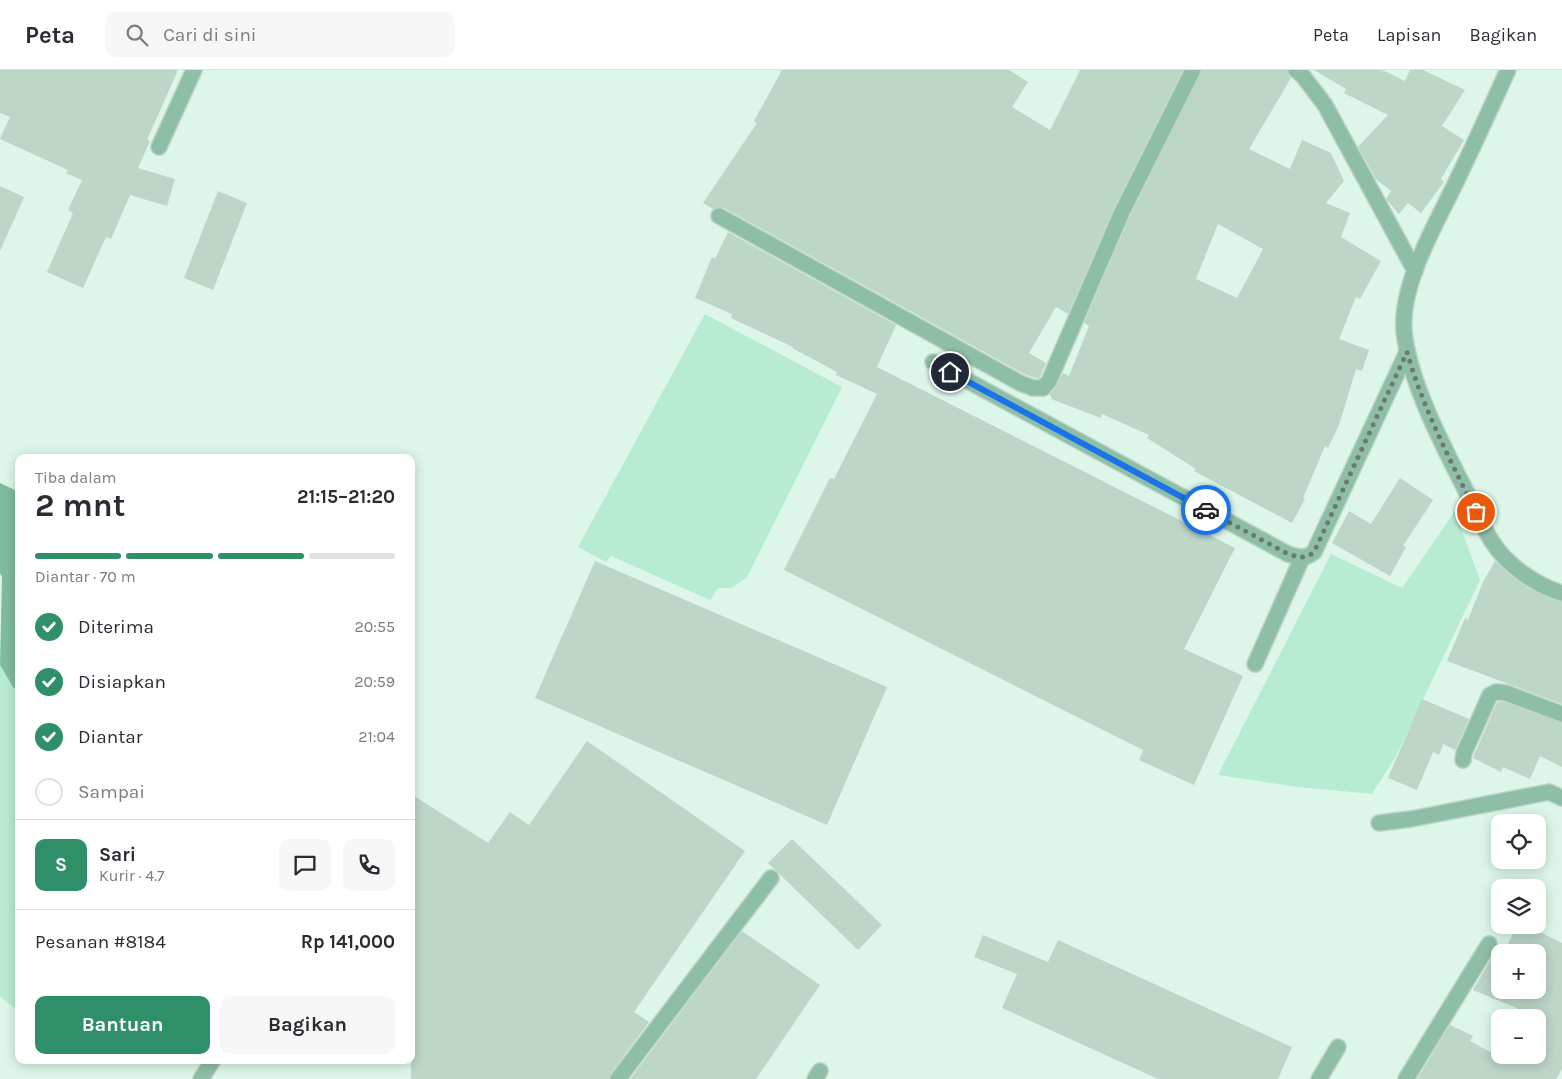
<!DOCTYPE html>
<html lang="id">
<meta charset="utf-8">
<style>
body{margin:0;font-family:Karla,sans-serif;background:#f7f7f7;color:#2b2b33;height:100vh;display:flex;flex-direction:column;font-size:19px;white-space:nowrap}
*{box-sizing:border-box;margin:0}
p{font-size:16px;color:#7c7c81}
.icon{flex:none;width:28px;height:28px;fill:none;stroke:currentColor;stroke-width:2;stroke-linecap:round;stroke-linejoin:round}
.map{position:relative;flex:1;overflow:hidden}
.panel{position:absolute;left:15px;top:384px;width:400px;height:610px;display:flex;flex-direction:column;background:#fff;border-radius:10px;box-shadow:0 2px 12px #0003}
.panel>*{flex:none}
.controls{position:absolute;left:1491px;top:744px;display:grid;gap:10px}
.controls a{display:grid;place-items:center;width:55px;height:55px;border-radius:10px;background:#fff;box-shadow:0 2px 12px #0003;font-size:25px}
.pin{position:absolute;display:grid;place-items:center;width:42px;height:42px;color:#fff;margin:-21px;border:2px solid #fff;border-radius:50%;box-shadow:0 1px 5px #0007}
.courier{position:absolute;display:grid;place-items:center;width:50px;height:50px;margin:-25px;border:4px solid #1a73e8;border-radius:50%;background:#fff;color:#222;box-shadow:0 1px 6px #0007}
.headline em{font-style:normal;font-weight:700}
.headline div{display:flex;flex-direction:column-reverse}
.headline{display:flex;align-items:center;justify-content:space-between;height:85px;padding:0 20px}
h1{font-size:32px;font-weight:700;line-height:38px}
.bar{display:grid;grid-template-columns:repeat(4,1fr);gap:8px 5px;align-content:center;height:60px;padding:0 20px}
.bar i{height:6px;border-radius:4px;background:#e1e1e2}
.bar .current{background:#2f8f69}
.bar p{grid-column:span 4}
.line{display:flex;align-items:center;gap:12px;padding:0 20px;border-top:1px solid #e1e1e2}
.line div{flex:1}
.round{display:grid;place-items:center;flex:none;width:52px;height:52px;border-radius:10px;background:#f7f7f7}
ol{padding:0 20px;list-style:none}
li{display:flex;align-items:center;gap:15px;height:55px}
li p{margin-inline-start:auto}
li .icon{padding:5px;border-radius:50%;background:#2f8f69;color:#fff;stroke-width:4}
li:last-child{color:#7c7c81}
li i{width:28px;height:28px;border:2px solid #e1e1e2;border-radius:50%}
.action{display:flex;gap:10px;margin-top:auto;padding:10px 20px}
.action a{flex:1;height:58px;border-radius:10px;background:#2f8f69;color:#fff;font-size:20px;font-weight:700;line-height:58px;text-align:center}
.action a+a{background:#f7f7f7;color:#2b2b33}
header{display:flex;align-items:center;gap:30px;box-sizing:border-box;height:70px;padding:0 25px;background:#fff;border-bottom:1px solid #e1e1e2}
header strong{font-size:24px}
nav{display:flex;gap:28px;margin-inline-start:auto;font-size:18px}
.search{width:350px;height:45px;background:#f7f7f7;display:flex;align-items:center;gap:12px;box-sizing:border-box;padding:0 18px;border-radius:10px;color:#7c7c81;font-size:19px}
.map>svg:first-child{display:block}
.green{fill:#b8ecd2}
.forest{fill:#7fbc9e}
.building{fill:#bcd6c8;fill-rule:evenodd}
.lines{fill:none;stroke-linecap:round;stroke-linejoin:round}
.minor-casing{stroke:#bcd4c8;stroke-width:18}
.minor{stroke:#8fbea6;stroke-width:15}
.done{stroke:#6a7a71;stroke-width:5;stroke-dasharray:0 9}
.route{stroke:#1a73e8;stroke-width:6}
</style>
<header>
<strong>Peta</strong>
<div class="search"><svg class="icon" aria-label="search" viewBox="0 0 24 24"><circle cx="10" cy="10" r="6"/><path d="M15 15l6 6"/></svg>Cari di sini</div>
<nav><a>Peta</a><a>Lapisan</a><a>Bagikan</a></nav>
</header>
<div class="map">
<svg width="1562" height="1009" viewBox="0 0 1562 1009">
<rect width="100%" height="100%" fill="#dcf7e9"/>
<!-- green -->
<g class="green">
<polygon points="705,244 842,317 747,507 732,518 718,518 710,530 611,486 606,492 578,477"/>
<polygon points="1455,441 1480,510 1396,686 1372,724 1298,717 1218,705 1331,484 1402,518"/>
<polygon points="0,595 13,617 19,622 19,942 0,926"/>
</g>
<!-- forest -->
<polygon class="forest" points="0,413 19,422 19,622 13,617 0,595 2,507 0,503"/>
<!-- building -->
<g class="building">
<polygon points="0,0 178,0 147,70 150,71 138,98 175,109 167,136 130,125 111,169 106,167 83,218 47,202 73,143 68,140 82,110 66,103 68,100 0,69 10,47 0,43"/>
<polygon points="782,0 1009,0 1028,12 1012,37 1050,60 1080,0 1183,0 1114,138 1068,244 1056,237 1029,283 1046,293 1039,309 1024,304 724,138 718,137 713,139 703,133 757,53 754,51"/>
<path d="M1202 0H1287L1291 8 1249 79 1290 99 1302 70 1331 83 1344 111 1326 133 1350 143 1341 167 1381 191 1360 229 1356 227 1339 269 1369 280 1362 301 1356 299 1339 355 1328 378 1325 376 1303 428 1305 429 1292 453 1194 401 1196 399 1147 368 1149 365 1102 344 1101 348 1051 329 1052 327 1049 325 1057 315 1063 303 1069 306 1089 256 1084 253 1130 146ZM1218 154 1263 179 1237 228 1196 209Z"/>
<polygon points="1314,0 1382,0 1405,11 1410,0 1423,0 1465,20 1442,56 1464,70 1441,109 1444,112 1421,143 1408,133 1399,144 1386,129 1391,121 1376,109 1358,77 1388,45 1344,23 1346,19"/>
<polygon points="0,116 24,127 0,181"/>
<polygon points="218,121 247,133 213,220 184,208"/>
<polygon points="728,162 896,255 877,297 1235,478 1184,579 1243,606 1194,715 1139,690 1143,680 784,500 830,408 834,409 877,324 836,305 837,302 792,278 793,277 731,248 732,244 695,228 712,187 715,189"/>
<polygon points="1400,408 1433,430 1403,476 1406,477 1390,506 1332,473 1349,441 1371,454"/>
<polygon points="595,491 887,617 827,755 535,628"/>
<polygon points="1495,491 1509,504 1528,518 1549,528 1562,532 1562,634 1447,591 1465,548 1468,550 1483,512"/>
<polygon points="1422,629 1469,649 1455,680 1443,674 1439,685 1433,682 1417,720 1388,708"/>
<polygon points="1497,632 1504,632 1562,653 1562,697 1540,686 1530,709 1503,697 1501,702 1473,688"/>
<polygon points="587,671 745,781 634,942 649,952 611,1003 609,1009 411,1009 411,724 488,773 510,742 529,755"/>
<polygon points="792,769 882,855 858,880 768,793"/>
<polygon points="1517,855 1526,855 1562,873 1562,999 1556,1009 1417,1009 1450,955 1473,966 1470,971 1496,985 1538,985 1538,948 1529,948 1518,943 1519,939 1473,920 1495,882 1500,884 1500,920 1538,920 1538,882 1504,882"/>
<polygon points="742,861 820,915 756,1009 630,1009"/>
<polygon points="983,865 1048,892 1058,870 1292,977 1278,1009 1158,1009 1002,938 1017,904 974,887"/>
</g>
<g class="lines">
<defs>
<g id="minor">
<polyline points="1296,0 1303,6 1325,35 1415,201"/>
<path d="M1508 0C1491 37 1475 73 1457 110 1437 153 1400 213 1404 261 1409 311 1442 374 1465 419 1474 437 1482 457 1493 473 1507 495 1537 516 1562 523"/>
<polyline points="159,77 194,0"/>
<polyline points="719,146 1020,313 1033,318 1043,318 1049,311 1122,142 1193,0"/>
<path d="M933 292 1288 484C1299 487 1304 490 1314 482L1407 282"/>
<polyline points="1255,594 1302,488"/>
<polyline points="1463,690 1464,683 1490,625 1496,622 1506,623 1562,644"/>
<polyline points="1379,753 1411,749 1549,722 1562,728"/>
<polyline points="201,1009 213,990"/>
<polyline points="618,1009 771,808"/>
<polyline points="815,1009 820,1001"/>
<polyline points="1319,1009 1338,977"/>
<polyline points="1406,1009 1489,874"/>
</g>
</defs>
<!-- minor casing -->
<use href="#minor" class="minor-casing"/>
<!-- minor -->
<use href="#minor" class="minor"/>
</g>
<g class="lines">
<!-- done -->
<path class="done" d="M1206 440 1288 484C1299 487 1304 490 1314 482L1407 282C1423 338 1450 390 1476 442"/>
<!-- route -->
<polyline class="route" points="950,302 1206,440"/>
</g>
</svg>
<div class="controls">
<a><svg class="icon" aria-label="locate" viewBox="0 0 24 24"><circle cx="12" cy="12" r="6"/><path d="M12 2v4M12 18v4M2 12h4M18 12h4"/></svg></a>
<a><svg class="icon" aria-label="layers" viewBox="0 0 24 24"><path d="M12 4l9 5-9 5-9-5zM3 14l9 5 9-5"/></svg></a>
<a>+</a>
<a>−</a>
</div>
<div class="pin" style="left:1476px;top:442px;background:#ea580c"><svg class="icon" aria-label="bag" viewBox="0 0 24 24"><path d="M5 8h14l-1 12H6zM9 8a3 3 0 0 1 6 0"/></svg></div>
<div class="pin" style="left:950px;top:302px;background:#1f2937"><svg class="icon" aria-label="home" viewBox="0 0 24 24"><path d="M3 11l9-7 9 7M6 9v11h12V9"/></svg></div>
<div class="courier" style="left:1206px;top:440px"><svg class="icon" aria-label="car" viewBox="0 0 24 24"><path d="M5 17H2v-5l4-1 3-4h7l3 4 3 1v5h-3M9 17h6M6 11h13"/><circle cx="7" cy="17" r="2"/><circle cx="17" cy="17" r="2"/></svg></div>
<section class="panel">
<div class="headline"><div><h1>2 mnt</h1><p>Tiba dalam</p></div><em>21:15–21:20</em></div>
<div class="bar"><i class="current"></i><i class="current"></i><i class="current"></i><i></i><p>Diantar · 70 m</p></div>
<ol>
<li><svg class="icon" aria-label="check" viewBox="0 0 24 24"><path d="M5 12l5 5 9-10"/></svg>Diterima<p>20:55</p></li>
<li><svg class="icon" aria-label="check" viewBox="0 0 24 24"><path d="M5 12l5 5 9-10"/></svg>Disiapkan<p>20:59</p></li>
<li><svg class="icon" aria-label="check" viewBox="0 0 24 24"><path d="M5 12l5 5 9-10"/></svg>Diantar<p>21:04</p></li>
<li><i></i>Sampai</li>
</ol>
<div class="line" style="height:90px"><b class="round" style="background:#2f8f69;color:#fff">S</b><div><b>Sari</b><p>Kurir · 4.7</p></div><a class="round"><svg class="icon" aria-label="chat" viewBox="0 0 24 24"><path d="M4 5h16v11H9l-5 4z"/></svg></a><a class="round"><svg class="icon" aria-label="phone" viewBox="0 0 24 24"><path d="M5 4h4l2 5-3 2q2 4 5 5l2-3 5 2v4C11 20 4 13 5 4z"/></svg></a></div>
<div class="line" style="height:65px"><div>Pesanan #8184</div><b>Rp 141,000</b></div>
<div class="action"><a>Bantuan</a><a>Bagikan</a></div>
</section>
</div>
